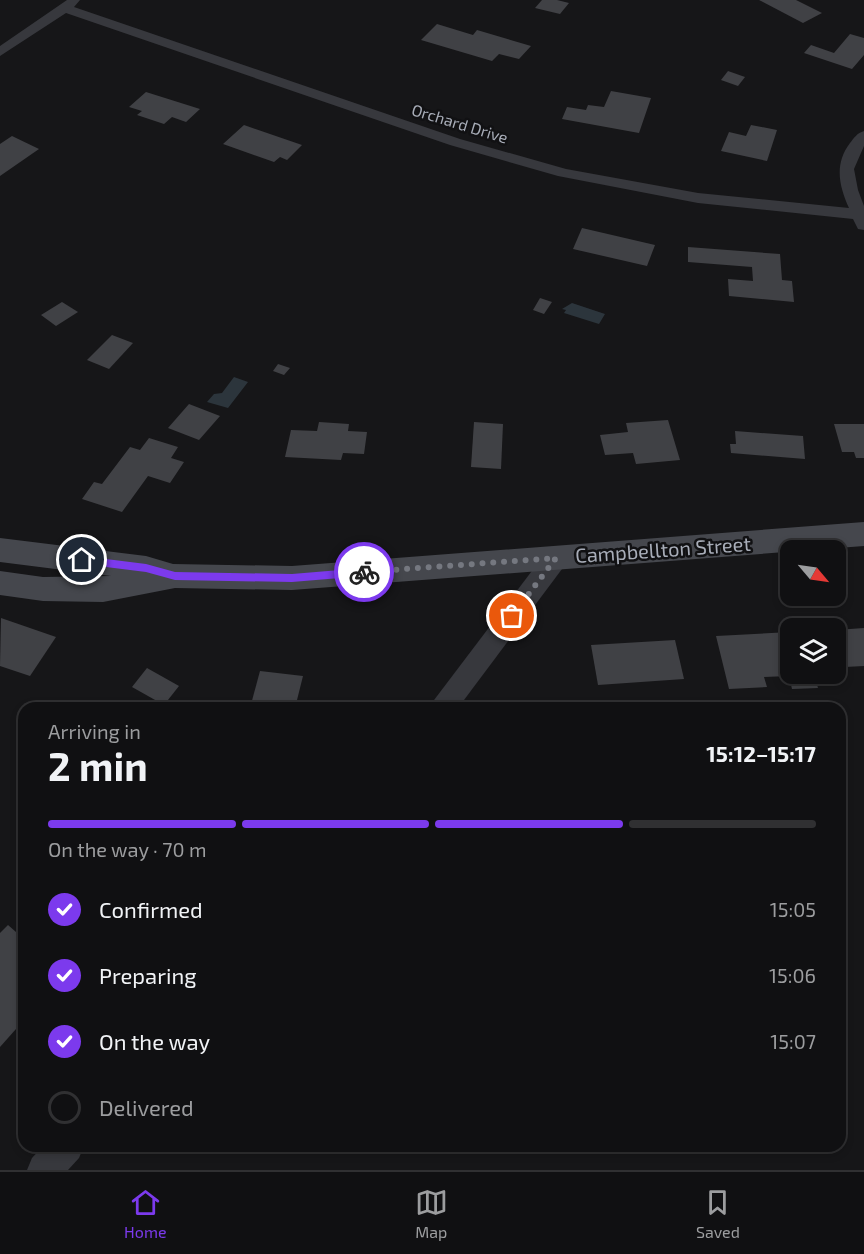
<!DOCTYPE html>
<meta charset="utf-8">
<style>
body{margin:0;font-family:"Exo 2",sans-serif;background:#1e1e20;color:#f1f3f6;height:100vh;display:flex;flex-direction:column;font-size:22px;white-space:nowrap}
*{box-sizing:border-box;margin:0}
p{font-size:20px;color:#9c9d9f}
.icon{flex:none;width:33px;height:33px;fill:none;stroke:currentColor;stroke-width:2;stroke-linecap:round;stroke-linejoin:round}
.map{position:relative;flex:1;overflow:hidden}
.details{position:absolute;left:18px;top:702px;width:828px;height:450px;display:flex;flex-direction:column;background:#101012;border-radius:18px;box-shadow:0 3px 9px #0003,0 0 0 2px #303032}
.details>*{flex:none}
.needle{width:39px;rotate:119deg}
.buttons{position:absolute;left:780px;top:540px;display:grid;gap:12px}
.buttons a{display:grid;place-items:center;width:66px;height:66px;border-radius:12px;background:#101012;box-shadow:0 3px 9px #0003,0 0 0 2px #303032;font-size:30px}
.pin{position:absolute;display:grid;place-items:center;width:51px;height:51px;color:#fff;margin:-26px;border:3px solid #fff;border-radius:50%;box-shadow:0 2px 6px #0007}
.courier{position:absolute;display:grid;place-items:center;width:60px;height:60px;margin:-30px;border:4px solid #7c3aed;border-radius:50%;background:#fff;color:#222;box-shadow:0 2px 8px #0007}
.head em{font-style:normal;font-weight:700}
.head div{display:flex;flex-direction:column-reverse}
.head{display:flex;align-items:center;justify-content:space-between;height:102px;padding:0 30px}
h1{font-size:39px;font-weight:700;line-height:45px}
.bar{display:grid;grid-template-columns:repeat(4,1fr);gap:9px 6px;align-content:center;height:72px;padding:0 30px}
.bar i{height:8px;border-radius:4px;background:#303032}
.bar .on{background:#7c3aed}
.bar p{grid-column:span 4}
ol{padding:0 30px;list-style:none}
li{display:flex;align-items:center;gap:18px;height:66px}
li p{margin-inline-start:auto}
li .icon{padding:6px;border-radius:50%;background:#7c3aed;color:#fff;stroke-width:4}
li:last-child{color:#9c9d9f}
li i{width:33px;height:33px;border:3px solid #303032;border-radius:50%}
.dock{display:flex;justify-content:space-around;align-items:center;height:84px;border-top:2px solid #303032;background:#101012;font-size:16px;color:#9c9d9f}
.dock a{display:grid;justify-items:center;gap:3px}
.dock .on{color:#7c3aed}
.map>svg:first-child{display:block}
.water{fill:#2c353c}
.building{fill:#404145}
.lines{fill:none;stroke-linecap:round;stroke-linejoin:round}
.minor{fill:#37383d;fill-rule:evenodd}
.tertiary{fill:#37383d;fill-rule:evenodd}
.secondary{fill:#45474d;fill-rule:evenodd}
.route{fill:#7c3aed}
.done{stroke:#757880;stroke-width:6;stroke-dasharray:0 10.8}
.labels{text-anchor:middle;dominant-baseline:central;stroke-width:5;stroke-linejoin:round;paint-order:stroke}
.far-street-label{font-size:16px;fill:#a8adb8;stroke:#111113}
.street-label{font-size:20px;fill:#a8adb8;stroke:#111113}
</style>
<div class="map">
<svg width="864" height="1170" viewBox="0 0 864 1170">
<rect width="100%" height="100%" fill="#161618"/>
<!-- water -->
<g class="water">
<polygon points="572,303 605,314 599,324 564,313 566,310 562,309"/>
<polygon points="234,377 248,382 228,408 207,402 214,394 222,393"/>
</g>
<!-- building -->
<g class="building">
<polygon points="542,0 557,0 569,3 560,14 535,8"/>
<polygon points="759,0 796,0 822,13 803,23"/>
<polygon points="437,24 473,35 477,30 531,46 519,59 499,54 492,61 421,40"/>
<polygon points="850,34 864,38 864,55 852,69 804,53 811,45 834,53"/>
<polygon points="728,71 745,77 738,86 721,80"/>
<polygon points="611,91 651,98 639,133 562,119 567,107 586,110 588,105 604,107"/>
<polygon points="146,92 200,109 186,122 172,117 164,124 137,115 142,111 129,107"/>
<polygon points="244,125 302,145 287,160 280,157 274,162 223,144"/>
<polygon points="751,125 777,130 767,161 721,151 729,132 746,136"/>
<polygon points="12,136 39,149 0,176 0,144"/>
<polygon points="582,228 655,245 647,266 573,249"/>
<polygon points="688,247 780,254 782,280 792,281 794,302 729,296 728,279 753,281 752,267 688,262"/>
<polygon points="540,298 552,302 544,314 533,310"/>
<polygon points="62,302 78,312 56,326 41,315"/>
<polygon points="112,335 133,343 109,369 87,360"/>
<polygon points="278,364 290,368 284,375 273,371"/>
<polygon points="189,404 220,416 199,440 168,428"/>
<polygon points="668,420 680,460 636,464 633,453 605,455 600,435 628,432 626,423"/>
<polygon points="319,422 349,424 348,431 367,432 364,454 343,453 341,460 285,457 291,430 317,431"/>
<polygon points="474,422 503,424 501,469 471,467"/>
<polygon points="834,424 864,424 864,458 856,458 854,452 842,452"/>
<polygon points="735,431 803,436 805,459 731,453 730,444 736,444"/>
<polygon points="149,438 178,447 171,458 184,462 170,483 148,476 122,512 82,499 94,482 102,484 130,447 140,450"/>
<polygon points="1,618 56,637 30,676 0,666"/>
<polygon points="864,628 864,666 845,667 836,630"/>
<polygon points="790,632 790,674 814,674 818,688 792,689 789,676 764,677 767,687 729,689 716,636"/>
<polygon points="675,640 684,679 598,685 591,645"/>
<polygon points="147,668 179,686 164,705 132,687"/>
<polygon points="260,671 303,676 295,708 250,708"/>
<polygon points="8,925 24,939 24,1020 0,1047 0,933"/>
</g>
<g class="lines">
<!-- minor -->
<path class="minor" d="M67 0H80L74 7 460 139 566 169 698 193 849 208C839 186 834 164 850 143 854 138 857 133 864 131V146L854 169 858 190 864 206V230L858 229 853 219 698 203 558 176 450 145 66 13 0 56V46Z"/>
<!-- tertiary -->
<g class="tertiary">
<polygon points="556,548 565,551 569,558 565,565 458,708 428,708 547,551"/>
<polygon points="43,1146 84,1146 79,1158 68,1170 27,1170 32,1158"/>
</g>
<!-- secondary -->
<polygon class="secondary" points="864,522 864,546 292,590 175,588 103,602 43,601 0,595 0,571 43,577 111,576 0,562 0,538 146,556 173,564 292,566"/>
</g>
<!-- route -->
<polygon class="route" points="82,556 146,564 175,572 292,574 364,568 368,572 364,576 292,582 175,580 146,572 82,564 77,560"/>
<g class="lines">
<!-- done -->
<polyline class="done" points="364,572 556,558 512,616"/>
</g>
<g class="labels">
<!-- far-street labels -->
<g class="far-street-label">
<text transform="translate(460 123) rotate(17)">Orchard Drive</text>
</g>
<!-- street labels -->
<g class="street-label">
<text transform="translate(663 549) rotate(-4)">Campbellton Street</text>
</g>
</g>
</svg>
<div class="buttons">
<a><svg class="needle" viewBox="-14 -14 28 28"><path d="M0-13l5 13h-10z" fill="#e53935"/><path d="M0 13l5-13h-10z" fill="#9c9d9f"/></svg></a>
<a><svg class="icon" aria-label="layers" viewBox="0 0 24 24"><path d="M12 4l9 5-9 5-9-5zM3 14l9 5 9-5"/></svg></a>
</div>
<div class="pin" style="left:512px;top:616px;background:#ea580c"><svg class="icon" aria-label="bag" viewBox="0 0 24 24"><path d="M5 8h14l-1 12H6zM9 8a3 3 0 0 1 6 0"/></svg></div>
<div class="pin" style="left:82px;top:560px;background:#1f2937"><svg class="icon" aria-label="home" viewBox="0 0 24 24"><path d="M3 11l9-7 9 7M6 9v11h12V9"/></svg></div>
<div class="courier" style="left:364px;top:572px"><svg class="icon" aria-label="bike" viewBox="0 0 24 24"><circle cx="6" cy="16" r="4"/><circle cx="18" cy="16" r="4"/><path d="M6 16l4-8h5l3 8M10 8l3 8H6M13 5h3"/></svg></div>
<section class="details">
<div class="head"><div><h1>2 min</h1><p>Arriving in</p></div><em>15:12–15:17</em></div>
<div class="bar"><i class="on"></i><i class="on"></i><i class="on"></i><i></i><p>On the way · 70 m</p></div>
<ol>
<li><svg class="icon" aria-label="check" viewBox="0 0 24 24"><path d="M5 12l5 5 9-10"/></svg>Confirmed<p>15:05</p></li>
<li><svg class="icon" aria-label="check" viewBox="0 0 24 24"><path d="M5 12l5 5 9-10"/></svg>Preparing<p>15:06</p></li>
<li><svg class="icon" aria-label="check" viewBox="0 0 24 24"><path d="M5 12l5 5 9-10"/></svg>On the way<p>15:07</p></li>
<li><i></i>Delivered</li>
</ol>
</section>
</div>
<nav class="dock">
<a class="on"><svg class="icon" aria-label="home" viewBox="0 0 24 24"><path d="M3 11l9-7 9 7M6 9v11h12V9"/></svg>Home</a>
<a><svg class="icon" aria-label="map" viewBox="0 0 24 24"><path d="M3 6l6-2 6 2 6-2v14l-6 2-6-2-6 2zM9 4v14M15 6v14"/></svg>Map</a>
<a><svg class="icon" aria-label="saved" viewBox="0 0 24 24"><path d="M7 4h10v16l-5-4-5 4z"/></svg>Saved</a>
</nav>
